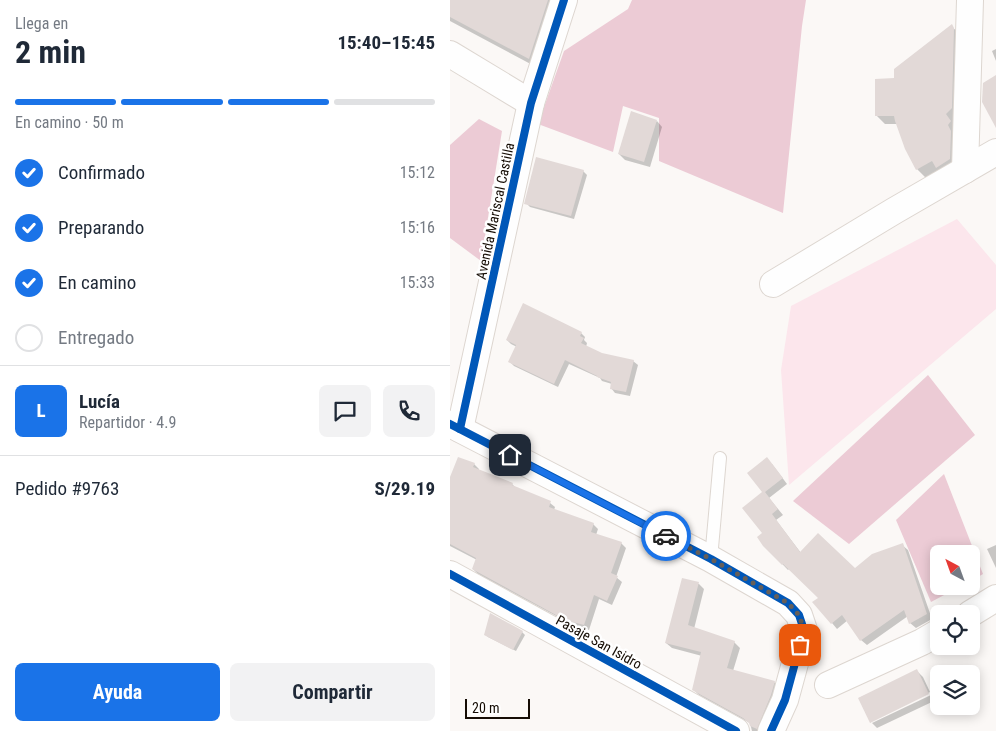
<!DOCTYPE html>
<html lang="es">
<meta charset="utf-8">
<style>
body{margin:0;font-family:"Roboto Condensed",sans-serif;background:#f2f2f3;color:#1f2937;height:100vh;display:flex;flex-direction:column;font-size:19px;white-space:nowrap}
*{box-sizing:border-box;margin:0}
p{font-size:16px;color:#747a83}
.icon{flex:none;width:28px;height:28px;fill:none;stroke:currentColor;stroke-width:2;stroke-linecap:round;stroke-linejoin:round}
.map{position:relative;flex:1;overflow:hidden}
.details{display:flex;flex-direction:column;background:#fff;width:450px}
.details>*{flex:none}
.needle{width:32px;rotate:319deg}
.fabs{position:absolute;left:480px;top:545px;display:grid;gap:10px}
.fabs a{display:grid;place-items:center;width:50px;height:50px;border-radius:8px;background:#fff;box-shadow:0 2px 12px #0003;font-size:25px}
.scale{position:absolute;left:15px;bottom:12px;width:65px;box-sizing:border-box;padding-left:5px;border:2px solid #150c04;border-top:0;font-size:14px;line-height:18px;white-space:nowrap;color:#150c04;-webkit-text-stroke:4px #fff;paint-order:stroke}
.pin{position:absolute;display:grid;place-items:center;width:42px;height:42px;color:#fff;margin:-21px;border-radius:10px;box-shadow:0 2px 8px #0006}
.courier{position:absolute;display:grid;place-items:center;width:50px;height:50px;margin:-25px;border:4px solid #1a73e8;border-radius:50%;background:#fff;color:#222;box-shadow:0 1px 6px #0007}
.head em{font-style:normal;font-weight:700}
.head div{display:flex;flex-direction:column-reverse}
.head{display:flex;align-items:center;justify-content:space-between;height:85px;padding:0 15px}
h1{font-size:32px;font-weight:700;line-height:38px}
.bar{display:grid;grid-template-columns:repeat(4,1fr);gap:8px 5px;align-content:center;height:60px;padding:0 15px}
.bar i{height:6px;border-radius:4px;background:#e0e1e3}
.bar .on{background:#1a73e8}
.bar p{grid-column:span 4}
.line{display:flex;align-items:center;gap:12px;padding:0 15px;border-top:1px solid #e0e1e3}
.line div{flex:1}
.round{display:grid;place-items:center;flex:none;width:52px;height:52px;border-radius:8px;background:#f2f2f3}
ol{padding:0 15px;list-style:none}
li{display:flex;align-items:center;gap:15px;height:55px}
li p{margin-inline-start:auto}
li .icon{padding:5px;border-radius:50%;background:#1a73e8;color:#fff;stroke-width:4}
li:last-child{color:#747a83}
li i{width:28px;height:28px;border:2px solid #e0e1e3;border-radius:50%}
.button{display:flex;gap:10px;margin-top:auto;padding:10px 15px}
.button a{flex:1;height:58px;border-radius:8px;background:#1a73e8;color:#fff;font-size:20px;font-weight:700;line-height:58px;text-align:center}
.button a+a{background:#f2f2f3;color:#1f2937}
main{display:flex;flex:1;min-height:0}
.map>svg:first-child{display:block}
.green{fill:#fce6ec}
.forest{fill:#eccbd5}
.shadow{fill:#0003}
.building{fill:#e2d9d7}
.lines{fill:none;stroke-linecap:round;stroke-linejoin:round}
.service-casing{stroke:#ddd6d0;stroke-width:14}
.minor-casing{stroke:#ddd6d0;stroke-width:28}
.service{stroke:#fefefe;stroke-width:12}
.minor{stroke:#fefefe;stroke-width:26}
.cycleway-casing{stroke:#fff;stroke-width:11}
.cycleway{stroke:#0057b8;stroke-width:8}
.done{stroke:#665f59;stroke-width:5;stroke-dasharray:0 9}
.route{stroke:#1a73e8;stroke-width:6}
.labels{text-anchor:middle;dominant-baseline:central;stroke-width:5;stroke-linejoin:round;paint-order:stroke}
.street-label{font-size:14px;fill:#150c04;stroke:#fff}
</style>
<main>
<section class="details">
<div class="head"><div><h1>2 min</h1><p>Llega en</p></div><em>15:40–15:45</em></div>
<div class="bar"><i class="on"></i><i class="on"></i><i class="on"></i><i></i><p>En camino · 50 m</p></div>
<ol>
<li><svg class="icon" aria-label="check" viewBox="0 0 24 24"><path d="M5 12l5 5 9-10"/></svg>Confirmado<p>15:12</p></li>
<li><svg class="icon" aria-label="check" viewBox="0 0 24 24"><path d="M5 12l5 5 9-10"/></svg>Preparando<p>15:16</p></li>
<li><svg class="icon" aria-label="check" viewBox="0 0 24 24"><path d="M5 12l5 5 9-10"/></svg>En camino<p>15:33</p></li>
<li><i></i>Entregado</li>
</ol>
<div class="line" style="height:90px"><b class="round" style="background:#1a73e8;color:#fff">L</b><div><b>Lucía</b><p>Repartidor · 4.9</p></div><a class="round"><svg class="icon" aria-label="chat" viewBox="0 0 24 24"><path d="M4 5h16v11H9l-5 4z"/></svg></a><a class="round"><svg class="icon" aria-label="phone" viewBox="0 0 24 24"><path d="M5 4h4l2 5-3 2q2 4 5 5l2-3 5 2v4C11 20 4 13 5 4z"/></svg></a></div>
<div class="line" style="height:65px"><div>Pedido #9763</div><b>S/29.19</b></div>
<div class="button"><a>Ayuda</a><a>Compartir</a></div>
</section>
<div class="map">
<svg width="546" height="731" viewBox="0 0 546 731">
<rect width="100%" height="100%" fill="#fbf8f6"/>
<!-- green -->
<polygon class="green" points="507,219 546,265 546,309 339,485 331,370 341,306"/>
<!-- forest -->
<g class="forest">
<polygon points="182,0 356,0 352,26 333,213 209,161 209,118 173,106 163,152 88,124 114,51 178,9"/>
<polygon points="29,119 52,131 31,261 0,238 0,145"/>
<polygon points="478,375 525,435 399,544 343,501"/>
<polygon points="494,474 533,574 521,581 521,554 489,554 489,586 511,586 481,602 446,520"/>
</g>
<!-- shadow -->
<g class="shadow">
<polygon points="0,0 114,0 90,69 0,21"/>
<polygon points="501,26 510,34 509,168 476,178 467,169 447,124 435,124 426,115 445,80"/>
<polygon points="546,49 546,61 542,51"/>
<polygon points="207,121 212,127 200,167 175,160 169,154"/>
<polygon points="133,171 137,175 124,219 80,207 76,203"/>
<polygon points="131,333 135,337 134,340 137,343 136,347 151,354 183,361 188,365 180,396 165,393 161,388 162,384 152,381 150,378 119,364 108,387 64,366 60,362 67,347 61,344 57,340"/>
<polygon points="24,464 29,469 29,471 62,484 67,489 100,503 105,507 104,510 143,524 148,529 146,535 171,543 176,548 166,577 172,582 162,605 149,599 139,630 121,624 28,574 23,569 27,560 0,546 0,480"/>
<polygon points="322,464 337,484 319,498 333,515 326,520 351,553 405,570 452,545 458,550 482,619 466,628 460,623 458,616 417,645 411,640 398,620 387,629 382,623 370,598 339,569 338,570 314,545 314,492"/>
<polygon points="546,545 546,568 537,549"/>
<polygon points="233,580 249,584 254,589 244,629 284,642 290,648 283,671 324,682 330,688 312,731 302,731 300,723 249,695 243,689 252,656 222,648 216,643"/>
<polygon points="72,632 75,635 66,651 38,637 35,634"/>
<polygon points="467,671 473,677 480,692 421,721 421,723 409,698"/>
<polygon points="481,695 484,701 427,728 422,723"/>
</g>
<!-- building -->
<g class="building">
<polygon points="0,0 98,0 79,59 0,17"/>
<polygon points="502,24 504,28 502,108 496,114 501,121 498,125 501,131 500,159 486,168 482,161 466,170 455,149 445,121 444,116 425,116 425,79 444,78 444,69"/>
<polygon points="546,75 546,128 532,102 533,83"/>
<polygon points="181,111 207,120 194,162 168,154"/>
<polygon points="86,157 134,170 121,216 74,204"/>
<polygon points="73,303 132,332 130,336 134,338 131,343 152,353 184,360 176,392 160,389 161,382 147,377 147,376 115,360 104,384 58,362 66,345 56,340"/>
<polygon points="8,457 25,463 23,467 63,483 62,485 101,501 99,507 144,523 141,532 172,542 161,573 168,576 157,601 144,595 134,625 115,620 22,569 26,558 0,544 0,477"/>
<polygon points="317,457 333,478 315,492 328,509 322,514 350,552 368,533 405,568 422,554 453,543 477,614 459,624 454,610 410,641 392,615 381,624 362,602 368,598 333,564 332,565 313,546 307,537 312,533 292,508 312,492 297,473"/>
<polygon points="232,578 249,582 238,625 285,641 277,668 325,681 321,695 307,729 300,726 299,723 293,718 242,690 251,652 215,643"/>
<polygon points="40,613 73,631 63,650 34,635"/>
<polygon points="467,669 479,694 420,723 408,698"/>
</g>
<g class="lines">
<defs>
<polyline id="service" points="261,559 270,458"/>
<g id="minor">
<polyline points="0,54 81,103"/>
<polyline points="515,170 520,0"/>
<polyline points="323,284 444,211 546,152"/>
<polyline points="0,424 261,559 338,603 349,615 354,630 335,700 321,731"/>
<polyline points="10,429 81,103 114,0"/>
<polyline points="0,574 286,731"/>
<polyline points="520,614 546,598"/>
<polyline points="378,685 472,642 489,632"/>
</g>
</defs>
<!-- service casing -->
<use href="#service" class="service-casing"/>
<!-- minor casing -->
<use href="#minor" class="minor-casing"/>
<!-- service -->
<use href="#service" class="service"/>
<!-- minor -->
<use href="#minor" class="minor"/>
<defs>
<g id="cycleway">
<polyline points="0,424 261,559 338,603 349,615 354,630 335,700 321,731"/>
<polyline points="10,429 81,103 114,0"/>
<polyline points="0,574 286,731"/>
</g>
</defs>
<!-- cycleway casing -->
<use href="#cycleway" class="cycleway-casing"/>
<!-- cycleway -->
<use href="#cycleway" class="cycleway"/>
</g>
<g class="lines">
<!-- done -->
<polyline class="done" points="216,536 261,559 338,603 349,615 354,630 350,645"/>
<!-- route -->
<polyline class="route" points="60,455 216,536"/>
</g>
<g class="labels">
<!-- street labels -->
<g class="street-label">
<text transform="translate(45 211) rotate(-78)">Avenida Mariscal Castilla</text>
<text transform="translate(149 642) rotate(29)">Pasaje San Isidro</text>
</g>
</g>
</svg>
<div class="fabs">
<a><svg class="needle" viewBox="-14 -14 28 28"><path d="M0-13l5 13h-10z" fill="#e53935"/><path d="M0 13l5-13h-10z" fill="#747a83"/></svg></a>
<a><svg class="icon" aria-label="locate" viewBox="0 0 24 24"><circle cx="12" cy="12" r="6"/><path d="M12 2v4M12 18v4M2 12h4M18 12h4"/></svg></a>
<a><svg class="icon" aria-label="layers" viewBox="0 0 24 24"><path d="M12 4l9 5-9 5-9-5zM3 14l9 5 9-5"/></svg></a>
</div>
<div class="scale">20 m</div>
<div class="pin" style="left:350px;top:645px;background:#ea580c"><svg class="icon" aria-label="bag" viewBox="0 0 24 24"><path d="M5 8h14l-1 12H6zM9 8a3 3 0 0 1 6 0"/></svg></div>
<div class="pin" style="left:60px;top:455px;background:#1f2937"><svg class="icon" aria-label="home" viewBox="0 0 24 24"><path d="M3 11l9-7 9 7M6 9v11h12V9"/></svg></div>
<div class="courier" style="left:216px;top:536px"><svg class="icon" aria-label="car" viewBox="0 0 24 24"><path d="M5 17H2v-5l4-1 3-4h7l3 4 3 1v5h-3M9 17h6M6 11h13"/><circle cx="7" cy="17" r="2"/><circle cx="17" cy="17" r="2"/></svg></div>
</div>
</main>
